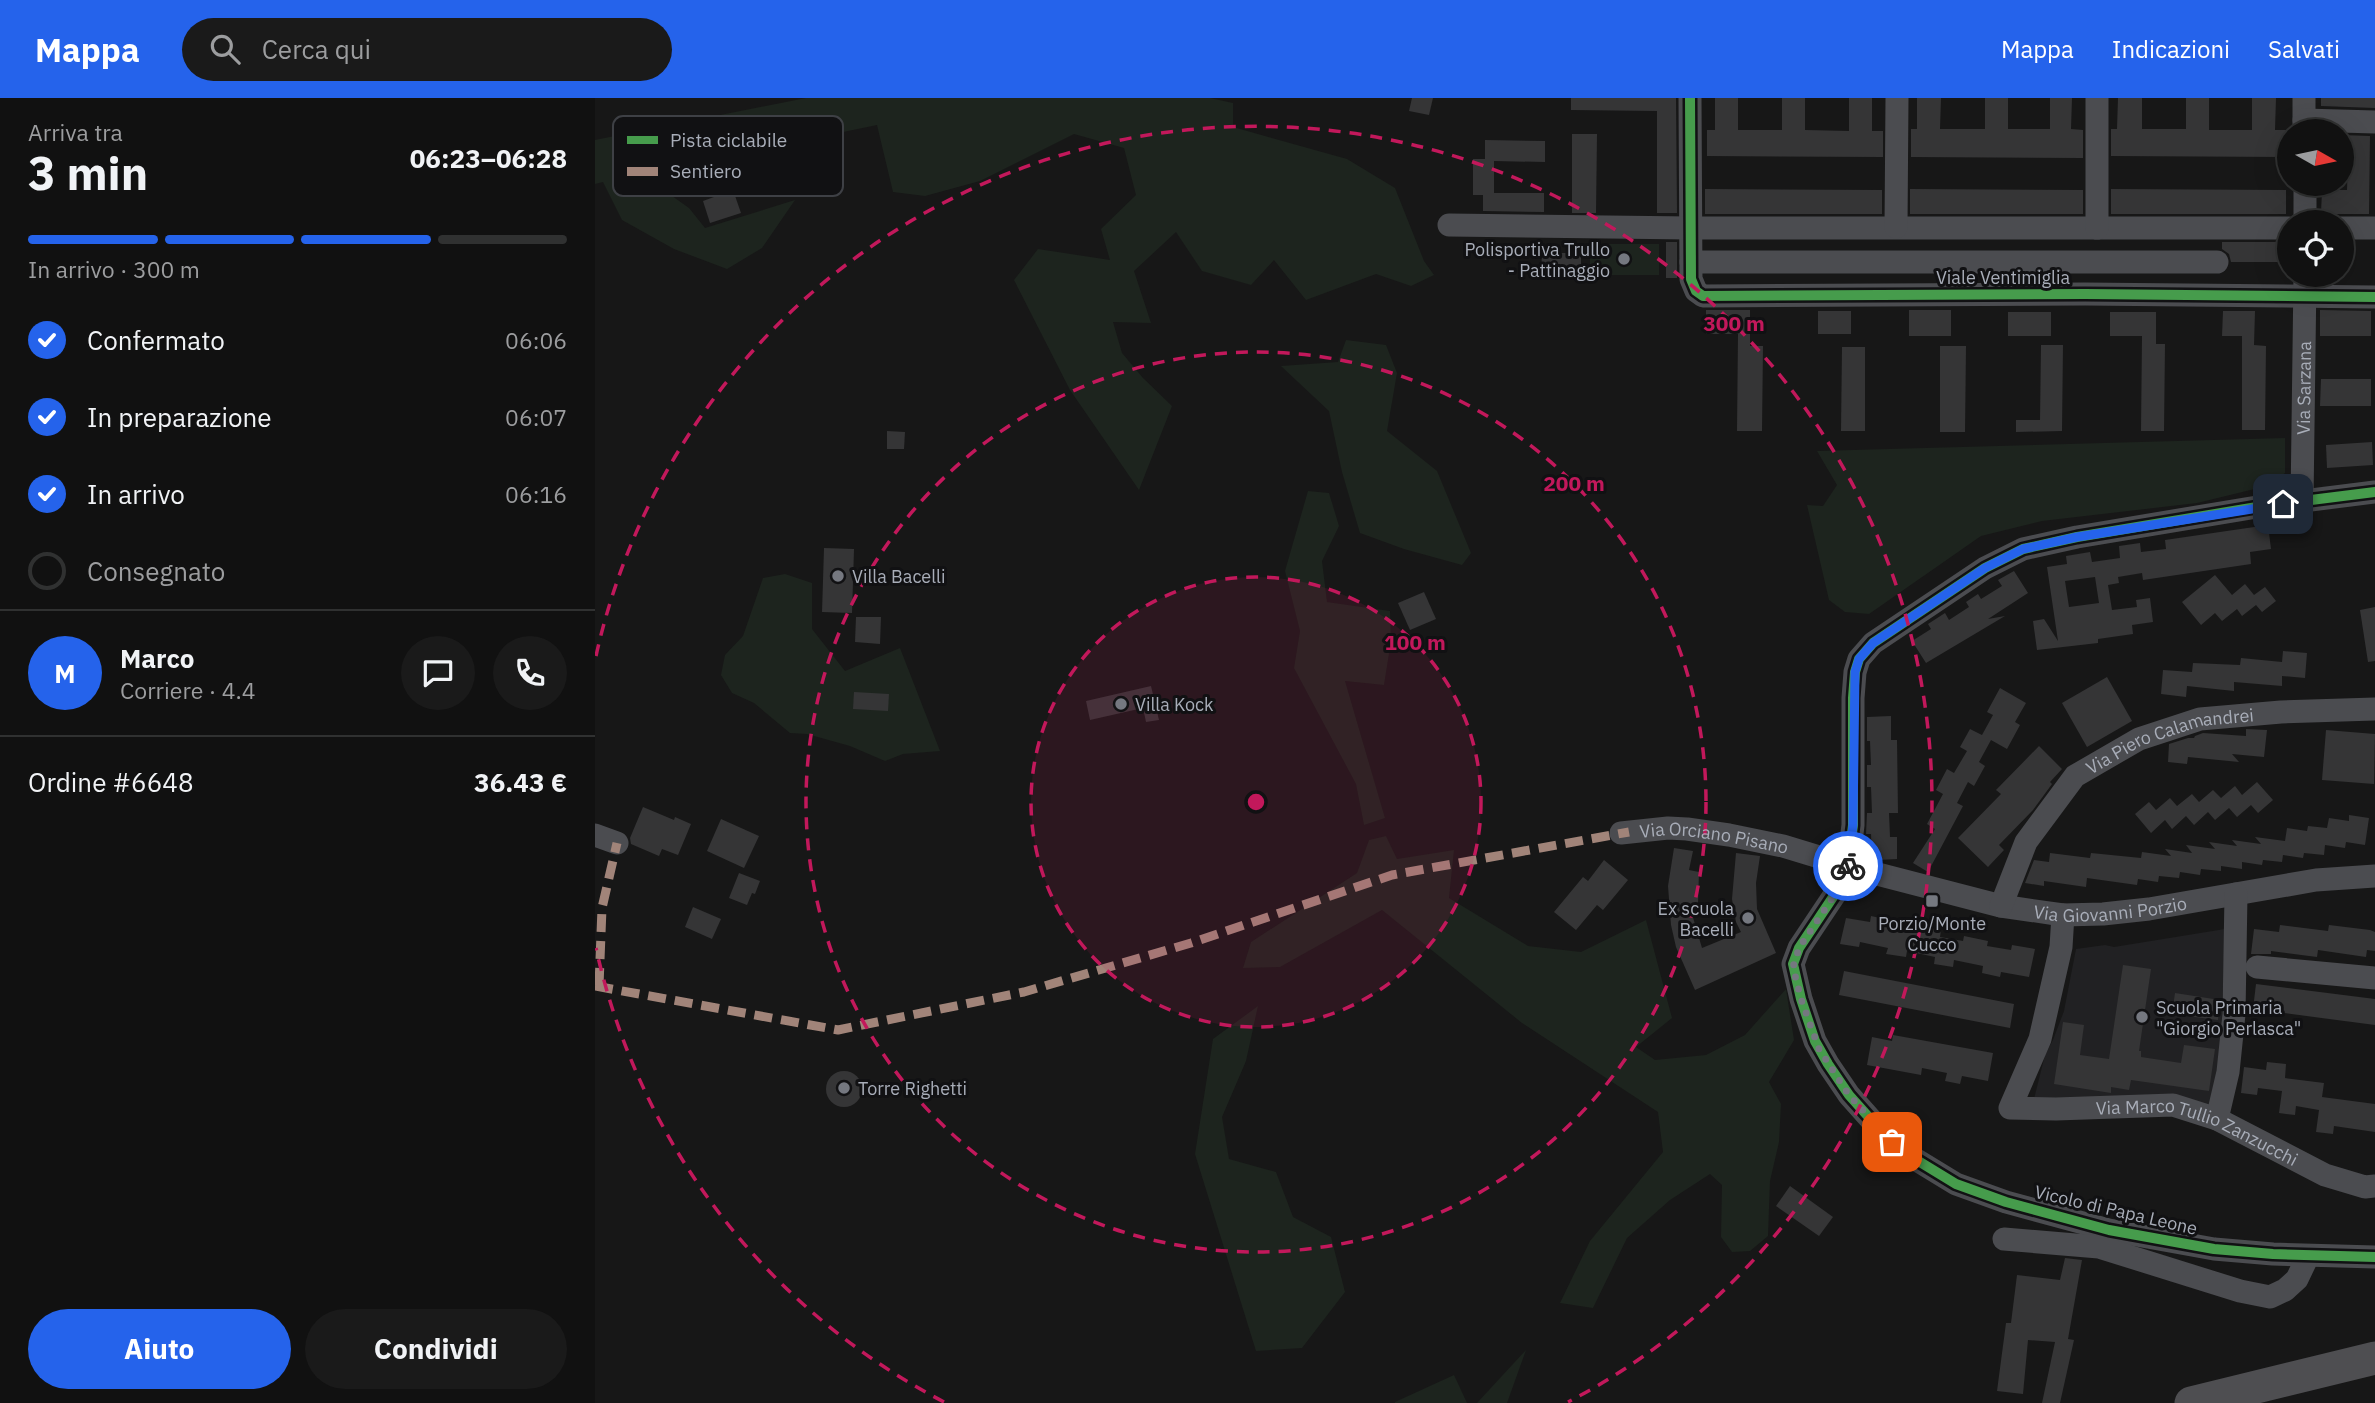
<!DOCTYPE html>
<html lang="it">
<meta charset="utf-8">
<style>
body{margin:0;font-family:"IBM Plex Sans",sans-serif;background:#1a1a1a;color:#f1f3f6;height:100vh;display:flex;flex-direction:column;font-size:26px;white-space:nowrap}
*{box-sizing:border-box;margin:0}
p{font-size:23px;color:#9c9d9f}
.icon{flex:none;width:38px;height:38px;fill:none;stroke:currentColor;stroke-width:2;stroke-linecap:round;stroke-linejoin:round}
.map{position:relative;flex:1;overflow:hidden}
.sheet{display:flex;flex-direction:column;background:#111;width:595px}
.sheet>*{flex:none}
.needle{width:46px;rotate:99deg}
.fabs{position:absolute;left:1682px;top:21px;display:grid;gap:14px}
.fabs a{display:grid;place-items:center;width:77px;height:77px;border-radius:50%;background:#111;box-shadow:0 7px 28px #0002,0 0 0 2px #303131;font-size:35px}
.pin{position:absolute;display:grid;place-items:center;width:60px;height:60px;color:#fff;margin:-30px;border-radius:14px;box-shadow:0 4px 10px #0006}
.courier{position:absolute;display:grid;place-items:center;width:70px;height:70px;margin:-35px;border:5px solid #2563eb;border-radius:50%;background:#fff;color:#222;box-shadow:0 2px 9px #0007}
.summary em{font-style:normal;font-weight:700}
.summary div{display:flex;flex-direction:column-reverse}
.summary{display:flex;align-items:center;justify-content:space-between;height:119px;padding:0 28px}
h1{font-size:46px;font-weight:700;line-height:52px}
.bar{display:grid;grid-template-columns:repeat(4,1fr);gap:10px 7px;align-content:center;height:84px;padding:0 28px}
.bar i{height:9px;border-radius:5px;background:#303131}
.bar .on{background:#2563eb}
.bar p{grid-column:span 4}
.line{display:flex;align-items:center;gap:18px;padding:0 28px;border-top:2px solid #303131}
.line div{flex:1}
.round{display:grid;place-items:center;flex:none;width:74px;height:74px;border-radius:37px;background:#1a1a1a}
ol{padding:0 28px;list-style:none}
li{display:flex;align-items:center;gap:21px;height:77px}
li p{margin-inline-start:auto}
li .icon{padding:7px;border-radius:50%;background:#2563eb;color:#fff;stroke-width:4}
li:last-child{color:#9c9d9f}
li i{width:38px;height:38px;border:4px solid #303131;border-radius:50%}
.action{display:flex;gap:14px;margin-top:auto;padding:14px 28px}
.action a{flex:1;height:80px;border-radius:42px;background:#2563eb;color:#fff;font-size:28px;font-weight:700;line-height:80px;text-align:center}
.action a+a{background:#1a1a1a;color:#f1f3f6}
header{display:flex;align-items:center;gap:42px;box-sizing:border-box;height:98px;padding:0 35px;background:#2563eb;color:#fff}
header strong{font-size:33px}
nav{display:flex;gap:38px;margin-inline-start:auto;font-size:24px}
.search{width:490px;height:63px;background:#1a1a1a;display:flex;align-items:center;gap:18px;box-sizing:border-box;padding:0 24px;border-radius:38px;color:#9c9d9f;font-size:26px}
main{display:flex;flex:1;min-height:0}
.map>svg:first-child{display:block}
.built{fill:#212123}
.green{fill:#1d241e}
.building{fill:#353536;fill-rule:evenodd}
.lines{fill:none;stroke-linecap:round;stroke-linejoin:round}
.minor{stroke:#4b4c50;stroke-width:23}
.highway{stroke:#4e4e51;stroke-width:33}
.quiet{stroke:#a18479;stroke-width:9;stroke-dasharray:18 9;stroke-linecap:butt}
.cycleway-casing{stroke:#111113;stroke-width:15}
.cycleway{stroke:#469c4c;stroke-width:10}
.done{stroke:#757880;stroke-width:7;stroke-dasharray:0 12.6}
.route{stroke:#2563eb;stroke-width:9}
.ring{fill:none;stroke:#c2185b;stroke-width:3.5;stroke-dasharray:12 9}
.poi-dot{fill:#757880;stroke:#111113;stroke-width:2.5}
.labels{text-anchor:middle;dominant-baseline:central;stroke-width:6;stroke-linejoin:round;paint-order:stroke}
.poi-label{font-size:18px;fill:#a8adb8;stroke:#111113;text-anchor:start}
.street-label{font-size:18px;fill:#a8adb8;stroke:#111113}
.key{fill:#111113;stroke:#3e4045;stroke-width:2}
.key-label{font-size:19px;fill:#a8adb8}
.centre{fill:#c2185b;stroke:#111113;stroke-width:3.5}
.ring-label{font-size:21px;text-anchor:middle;font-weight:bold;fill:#c2185b;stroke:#111113;stroke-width:6;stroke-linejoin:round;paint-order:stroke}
</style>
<header>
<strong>Mappa</strong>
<div class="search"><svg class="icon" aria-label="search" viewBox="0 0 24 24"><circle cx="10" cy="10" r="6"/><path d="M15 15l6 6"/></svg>Cerca qui</div>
<nav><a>Mappa</a><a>Indicazioni</a><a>Salvati</a></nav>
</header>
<main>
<section class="sheet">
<div class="summary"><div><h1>3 min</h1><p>Arriva tra</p></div><em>06:23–06:28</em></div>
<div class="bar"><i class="on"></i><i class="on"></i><i class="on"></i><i></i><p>In arrivo · 300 m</p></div>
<ol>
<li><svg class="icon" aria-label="check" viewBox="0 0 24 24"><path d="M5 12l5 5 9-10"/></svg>Confermato<p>06:06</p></li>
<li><svg class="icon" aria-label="check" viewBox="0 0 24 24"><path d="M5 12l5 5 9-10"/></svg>In preparazione<p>06:07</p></li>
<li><svg class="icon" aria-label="check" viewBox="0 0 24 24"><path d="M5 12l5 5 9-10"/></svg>In arrivo<p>06:16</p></li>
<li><i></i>Consegnato</li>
</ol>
<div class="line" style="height:126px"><b class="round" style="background:#2563eb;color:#fff">M</b><div><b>Marco</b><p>Corriere · 4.4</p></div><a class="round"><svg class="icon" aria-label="chat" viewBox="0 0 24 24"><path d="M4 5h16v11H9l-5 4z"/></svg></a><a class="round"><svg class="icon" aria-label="phone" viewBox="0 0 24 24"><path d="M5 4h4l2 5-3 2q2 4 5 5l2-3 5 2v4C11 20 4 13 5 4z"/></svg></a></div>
<div class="line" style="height:91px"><div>Ordine #6648</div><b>36.43 €</b></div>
<div class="action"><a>Aiuto</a><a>Condividi</a></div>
</section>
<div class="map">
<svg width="1780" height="1305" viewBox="0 0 1780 1305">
<rect width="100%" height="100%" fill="#171717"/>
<!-- built -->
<polygon class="built" points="1630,831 1625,974 1617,1011 1439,1001 1450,957 1458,942 1469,913 1481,851 1510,847 1519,849"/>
<!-- green -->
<g class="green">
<polygon points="211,0 615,0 638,5 638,29 752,61 800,90 829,163 839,177 816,188 781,176 711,202 679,162 656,187 607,173 581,134 539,173 556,225 518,224 527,255 548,280 577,308 544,392 475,292 419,182 443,151 515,162 506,131 541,97 529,50 479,36 385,83 330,98 298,94 282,27 195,45 175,67 124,81 63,88 94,110 110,130 200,102 167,150 132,171 79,151 27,122 8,84 0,86 0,42"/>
<rect x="995" y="146" width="69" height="31"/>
<polygon points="751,242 791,247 802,275 792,333 842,373 876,455 867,467 809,451 765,435 747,374 734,313 686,268 743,264"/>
<polygon points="1690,340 1690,375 1672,388 1602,405 1447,423 1386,438 1274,516 1250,514 1234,502 1212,407 1228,408 1242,387 1222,353"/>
<polygon points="713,393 734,395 744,428 727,463 732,504 795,513 796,543 789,587 750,583 790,720 769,727 761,686 699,570 705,533 690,473"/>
<polygon points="190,476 217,485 217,531 250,573 305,550 345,653 308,656 290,663 255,648 212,636 195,635 159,605 137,595 126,577 130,557 148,538 168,480"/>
<polygon points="791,738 802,761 859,752 854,800 933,848 986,854 1051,822 1077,920 1041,949 1060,962 1111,957 1150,937 1191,891 1199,942 1174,984 1186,1006 1184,1044 1175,1083 1173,1138 1155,1153 1137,1154 1126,1139 1127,1087 1115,1076 1075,1102 1032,1140 998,1210 965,1205 995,1143 1068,1054 1063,1014 927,925 787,812 685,869 648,870 656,844 762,775 774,742"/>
<polygon points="663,908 651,963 627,1019 634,1061 681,1074 698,1119 736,1139 750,1194 707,1250 661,1253 600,1056 618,941"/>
<polygon points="931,1252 912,1305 882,1305"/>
<polygon points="859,1277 872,1305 800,1305 800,1304"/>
</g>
<!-- building -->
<g class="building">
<polygon points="817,0 838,0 834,17 814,13"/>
<polygon points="976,0 1081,0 1082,115 1062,115 1062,13 976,12"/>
<polygon points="1120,0 1143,0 1143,32 1187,32 1187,0 1210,0 1210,32 1254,33 1254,0 1277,0 1277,33 1288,33 1288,59 1112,58 1112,32 1120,32"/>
<polygon points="1322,0 1346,0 1345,31 1390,31 1390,0 1413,0 1413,31 1455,31 1455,0 1477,0 1476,31 1488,32 1488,60 1316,59 1316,31 1322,31"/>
<polygon points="1523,0 1547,0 1547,31 1591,31 1591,0 1614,0 1614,32 1657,32 1657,0 1681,0 1680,32 1691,32 1691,59 1516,58 1516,31 1522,31"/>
<polygon points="1726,0 1780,0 1780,10 1726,8"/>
<polygon points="977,36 1002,36 1001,115 977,115"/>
<polygon points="1746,37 1775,38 1774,116 1726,116 1727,92 1752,92 1753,63 1746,63"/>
<polygon points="890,42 950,43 950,64 899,63 899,95 949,95 949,114 888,113 888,97 878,97 878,61 890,61"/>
<polygon points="1110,91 1287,92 1287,116 1110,116"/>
<polygon points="1315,91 1488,92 1488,116 1315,116"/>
<polygon points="1516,91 1691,92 1691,116 1516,116"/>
<polygon points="138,92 146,115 115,125 108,103"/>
<rect x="1071" y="144" width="11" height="36"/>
<polygon points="1627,144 1694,144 1694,164 1636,164 1634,156 1627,151"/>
<polygon points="947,155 986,155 986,177 946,176"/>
<polygon points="1111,212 1155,212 1155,248 1168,248 1167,333 1142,333 1143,236 1111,236"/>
<rect x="1314" y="212" width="42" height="26"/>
<polygon points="1725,212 1776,213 1776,238 1725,238"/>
<rect x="1223" y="213" width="33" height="23"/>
<polygon points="1628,213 1660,213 1659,247 1671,248 1670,332 1647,332 1647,238 1627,238"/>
<rect x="1413" y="214" width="43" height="24"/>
<polygon points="1515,214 1561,214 1561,246 1570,246 1569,333 1546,333 1547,238 1515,238"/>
<polygon points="1446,247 1468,247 1467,333 1421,334 1421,322 1445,322"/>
<polygon points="1345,248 1371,248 1370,334 1345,334"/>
<polygon points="1247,249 1270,249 1270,333 1246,333"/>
<polygon points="1726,281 1776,281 1776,308 1725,308"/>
<polygon points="292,333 310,334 309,351 292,351"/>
<polygon points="1777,344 1778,367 1732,370 1731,347"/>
<path d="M1673 427 1676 451 1655 454 1656 466 1548 482 1547 475 1523 479 1524 485 1513 487 1517 512 1542 509 1541 502 1555 500 1558 524 1537 527 1538 536 1503 541V545L1442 552 1438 523 1449 521 1463 543 1452 469 1472 466 1471 458 1495 454 1497 464 1525 460 1524 448 1545 445 1546 454 1571 451 1570 442ZM1500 479 1504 505 1474 509 1470 483Z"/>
<polygon points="229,450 259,451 257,515 227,514"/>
<polygon points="1419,473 1433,495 1393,521 1410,518 1331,565 1317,543 1336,531 1333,526 1350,515 1354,522 1374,509 1371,504 1383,496 1386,501 1407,488 1403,482"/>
<polygon points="1620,477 1637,497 1650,486 1659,497 1670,489 1681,503 1667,514 1661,507 1647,518 1642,511 1627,523 1620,515 1606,527 1587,504"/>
<polygon points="829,494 841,521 815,532 803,505"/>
<polygon points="1780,509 1780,563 1773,564 1765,512"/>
<polygon points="261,519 286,519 285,546 260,544"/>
<polygon points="1688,553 1712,555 1710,580 1687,578 1687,588 1639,584 1639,593 1592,588 1591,599 1566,596 1568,572 1597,574 1598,565 1645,567 1646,560 1687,564"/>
<polygon points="1512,579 1537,623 1492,649 1467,605"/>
<polygon points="556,588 564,622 551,624 548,610 495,622 491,603"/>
<polygon points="1405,590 1431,605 1420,624 1425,627 1412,651 1396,642 1384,664 1390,668 1379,688 1373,684 1362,705 1368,708 1333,774 1318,765 1340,731 1332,726 1348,696 1341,692 1352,671 1359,675 1372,653 1365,649 1375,631 1387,637 1398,617 1392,614"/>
<polygon points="259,594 294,596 293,613 258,611"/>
<polygon points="1296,618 1296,642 1302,642 1303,715 1294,715 1295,739 1302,739 1302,761 1283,762 1277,760 1276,736 1271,736 1272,715 1277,715 1276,689 1272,689 1272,667 1276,667 1275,643 1272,643 1272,619"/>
<polygon points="1651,631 1672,632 1669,659 1637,656 1644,664 1593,659 1592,666 1573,664 1574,646 1593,640 1599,640 1600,638 1608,635 1651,638"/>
<polygon points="1731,632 1780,636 1779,686 1727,682"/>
<polygon points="1444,648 1467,671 1455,684 1457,686 1438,712 1404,747 1409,752 1393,769 1363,740 1406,696 1401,692"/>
<polygon points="1662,684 1678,702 1663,715 1656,707 1642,719 1634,710 1620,722 1613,714 1599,727 1591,718 1577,731 1570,722 1556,735 1540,716 1554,704 1561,712 1575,700 1582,708 1597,696 1604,704 1618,692 1626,700 1640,688 1647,697"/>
<polygon points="48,709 79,722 80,719 96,726 83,757 67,751 64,758 36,746 35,740"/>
<polygon points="1754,717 1774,720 1770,747 1751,744 1750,750 1730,747 1729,757 1709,755 1708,760 1688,757 1687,764 1668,762 1667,767 1647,764 1647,771 1626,768 1626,773 1606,771 1605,777 1585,774 1584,780 1564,778 1563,784 1543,781 1542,787 1492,780 1491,789 1449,783 1449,788 1430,785 1439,762 1454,764 1455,755 1495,760 1496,755 1546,760 1547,754 1576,758 1570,751 1597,755 1591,747 1620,751 1614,744 1642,748 1637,742 1666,746 1660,739 1690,743 1692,730 1712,733 1713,728 1732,730 1734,720 1754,723"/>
<polygon points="126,721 164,738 149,770 112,753"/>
<polygon points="1079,750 1098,753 1094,772 1104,774 1103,806 1094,806 1107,850 1146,834 1141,824 1137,801 1141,755 1165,758 1161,785 1162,811 1181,855 1100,892 1081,849 1076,827 1073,788"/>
<polygon points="1009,762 1033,782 1008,812 1002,807 981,832 959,814 988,779 993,783"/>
<polygon points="144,775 165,783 160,796 157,795 152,807 134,800"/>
<polygon points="98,809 126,821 117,841 90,829"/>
<polygon points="1276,818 1299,823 1298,829 1322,833 1323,828 1346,832 1345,839 1368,843 1369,838 1393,843 1392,848 1416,852 1417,847 1440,851 1434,879 1406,874 1405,879 1387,875 1388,868 1359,862 1358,869 1339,866 1340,859 1312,853 1311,859 1291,856 1293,850 1265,844 1264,849 1245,846 1251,820 1275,824"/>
<polygon points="1685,827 1733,833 1734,827 1775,832 1780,834 1780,853 1772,852 1771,859 1723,852 1722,859 1676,853 1676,856 1656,856 1659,831 1684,834"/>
<polygon points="1528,867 1556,871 1544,953 1546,953 1546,959 1586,965 1589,947 1620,951 1614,993 1536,982 1534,992 1516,989 1516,995 1459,986 1468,924 1489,927 1485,957 1514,961"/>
<polygon points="1249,873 1419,906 1415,930 1244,897"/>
<polygon points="1661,886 1780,901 1780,927 1658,911"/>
<polygon points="1580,895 1625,902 1623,922 1577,916"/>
<polygon points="1298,937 1398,955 1393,983 1367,978 1365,986 1350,983 1352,975 1327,970 1326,977 1272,967 1277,939 1297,943"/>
<polygon points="1672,964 1691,966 1690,980 1729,985 1727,999 1780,1006 1780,1034 1739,1028 1738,1036 1721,1034 1724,1012 1701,1008 1700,1017 1684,1015 1687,993 1663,990 1662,997 1646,995 1649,969 1671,972"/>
<circle cx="249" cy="991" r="18"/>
<polygon points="1195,1088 1238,1119 1224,1138 1181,1108"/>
<polygon points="1470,1160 1487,1162 1473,1241 1479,1242 1465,1305 1447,1305 1460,1244 1433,1242 1428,1296 1402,1293 1411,1225 1416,1225 1422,1177 1465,1182"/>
</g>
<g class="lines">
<!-- minor -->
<g class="minor">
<polyline points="1095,0 1096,181 1101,193 1108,198 1490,196 1780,199"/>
<polyline points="1709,0 1709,33"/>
<polyline points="1709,22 1780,24"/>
<polyline points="1710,86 1710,124"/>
<polyline points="854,127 1096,130 1694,130"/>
<polyline points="1301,129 1302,0"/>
<polyline points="1502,130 1502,0"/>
<polyline points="1746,130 1780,130"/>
<polyline points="1096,164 1622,164"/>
<polyline points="1780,394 1668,408 1482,439 1428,451 1390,470 1278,545 1264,561 1260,574 1258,600 1258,727 1253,768 1244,790 1204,850 1198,866 1206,901 1220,943 1233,966 1254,997 1287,1034 1320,1061 1361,1086 1411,1104 1514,1132 1619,1151 1678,1156 1780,1159"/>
<path id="s1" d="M1707 404 1710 177"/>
<path id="s2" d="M1026 735 1073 730 1092 731 1134 737 1188 748 1267 772 1406 808 1468 817 1508 816 1554 811 1721 782 1780 778"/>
<polyline points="0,737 22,745"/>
<path id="s3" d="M1406 808 1431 744 1480 678 1544 641 1605 621 1686 614 1780 611"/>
<path id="s4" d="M1468 817 1466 849 1445 941 1415 1010 1461 1011 1578 1007 1622 1021 1730 1077 1770 1089 1780 1088"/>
<polyline points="1662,869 1780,880"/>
<polyline points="1622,1021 1633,974 1639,916 1641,796"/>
<polyline points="1409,1141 1504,1149 1645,1193 1675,1199 1690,1192 1702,1181 1713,1158"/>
</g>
<!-- highway -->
<polyline class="highway" points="1596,1305 1780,1260"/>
<!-- quiet -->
<g class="quiet">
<polyline points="0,888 243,932 429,894 596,845 797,777 1034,734"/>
<polyline points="4,888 7,810 22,745"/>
</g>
<defs>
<g id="cycleway">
<polyline points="1095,0 1096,181 1101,193 1108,198 1490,196 1780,199"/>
<polyline points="1780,394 1668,408 1482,439 1428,451 1390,470 1278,545 1264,561 1260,574 1258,600 1258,727 1253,768 1244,790 1204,850 1198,866 1206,901 1220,943 1233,966 1254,997 1287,1034 1320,1061 1361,1086 1411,1104 1514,1132 1619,1151 1678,1156 1780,1159"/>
</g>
</defs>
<!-- cycleway casing -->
<use href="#cycleway" class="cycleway-casing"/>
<!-- cycleway -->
<use href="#cycleway" class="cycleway"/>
</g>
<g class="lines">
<!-- done -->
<polyline class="done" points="1253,768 1244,790 1204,850 1198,869 1206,901 1224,951 1254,997 1297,1044"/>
<!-- route -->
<polyline class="route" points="1253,768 1258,727 1260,574 1264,561 1278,545 1390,470 1428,451 1482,439 1688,406"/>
</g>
<!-- distance rings -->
<circle cx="661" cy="704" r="225" fill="#c2185b" fill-opacity=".12"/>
<g class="ring">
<circle cx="661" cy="704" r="225"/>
<circle cx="661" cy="704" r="450"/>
<path d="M349 1304A676 676 0 0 1 1 850M1 558A676 676 0 1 1 973 1304"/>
</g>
<!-- markers -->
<g class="poi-dot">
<circle cx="1029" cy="161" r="7"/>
<circle cx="243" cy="478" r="7"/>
<circle cx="526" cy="606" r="7"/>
<rect x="1330" y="796" width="14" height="14" rx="3.5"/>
<circle cx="1153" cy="820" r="7"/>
<circle cx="1547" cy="919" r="7"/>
<circle cx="249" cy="990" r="7"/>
</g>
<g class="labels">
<!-- poi labels -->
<g class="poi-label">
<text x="1015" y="151" text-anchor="end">Polisportiva Trullo<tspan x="1015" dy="21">- Pattinaggio</tspan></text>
<text x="257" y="478">Villa Bacelli</text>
<text x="540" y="606">Villa Kock</text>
<text x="1139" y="810" text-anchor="end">Ex scuola<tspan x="1139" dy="21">Bacelli</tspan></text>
<text x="1337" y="825" text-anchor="middle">Porzio/Monte<tspan x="1337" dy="21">Cucco</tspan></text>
<text x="1561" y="909">Scuola Primaria<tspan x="1561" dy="21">"Giorgio Perlasca"</tspan></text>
<text x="263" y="990">Torre Righetti</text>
</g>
<!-- street labels -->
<g class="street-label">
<text x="1408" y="179">Viale Ventimiglia</text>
<text stroke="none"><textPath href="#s1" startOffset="114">Via Sarzana</textPath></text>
<text stroke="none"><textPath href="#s3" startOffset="254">Via Piero Calamandrei</textPath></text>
<text stroke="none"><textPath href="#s2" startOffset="94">Via Orciano Pisano</textPath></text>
<text stroke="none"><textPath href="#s2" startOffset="500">Via Giovanni Porzio</textPath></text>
<text stroke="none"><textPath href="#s4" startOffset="394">Via Marco Tullio Zanzucchi</textPath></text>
<text transform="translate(1521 1112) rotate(13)">Vicolo di Papa Leone</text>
</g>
</g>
<!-- legend -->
<rect x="18" y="18" width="230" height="80" rx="10" class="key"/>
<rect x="32" y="38" width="31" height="8" fill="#469c4c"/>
<rect x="32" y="69" width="31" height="9" fill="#a18479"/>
<g class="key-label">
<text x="75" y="49">Pista ciclabile</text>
<text x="75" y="80">Sentiero</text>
</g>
<circle cx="661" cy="704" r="10" class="centre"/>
<g class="ring-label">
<text x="1139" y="233">300 m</text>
<text x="979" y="393">200 m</text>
<text x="820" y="552">100 m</text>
</g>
</svg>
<div class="fabs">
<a><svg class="needle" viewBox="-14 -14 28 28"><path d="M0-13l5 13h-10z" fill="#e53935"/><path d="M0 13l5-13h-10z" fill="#9c9d9f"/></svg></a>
<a><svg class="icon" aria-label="locate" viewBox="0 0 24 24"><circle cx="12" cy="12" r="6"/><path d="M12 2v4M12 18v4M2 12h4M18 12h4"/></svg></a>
</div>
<div class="pin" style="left:1297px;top:1044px;background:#ea580c"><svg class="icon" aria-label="bag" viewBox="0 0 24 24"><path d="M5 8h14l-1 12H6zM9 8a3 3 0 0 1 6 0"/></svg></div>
<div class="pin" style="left:1688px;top:406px;background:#1f2937"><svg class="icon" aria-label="home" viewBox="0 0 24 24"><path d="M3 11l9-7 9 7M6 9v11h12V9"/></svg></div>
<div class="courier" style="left:1253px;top:768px"><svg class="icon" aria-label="bike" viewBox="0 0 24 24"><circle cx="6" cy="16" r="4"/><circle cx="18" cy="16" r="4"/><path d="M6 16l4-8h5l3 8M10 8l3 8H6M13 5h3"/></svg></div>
</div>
</main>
